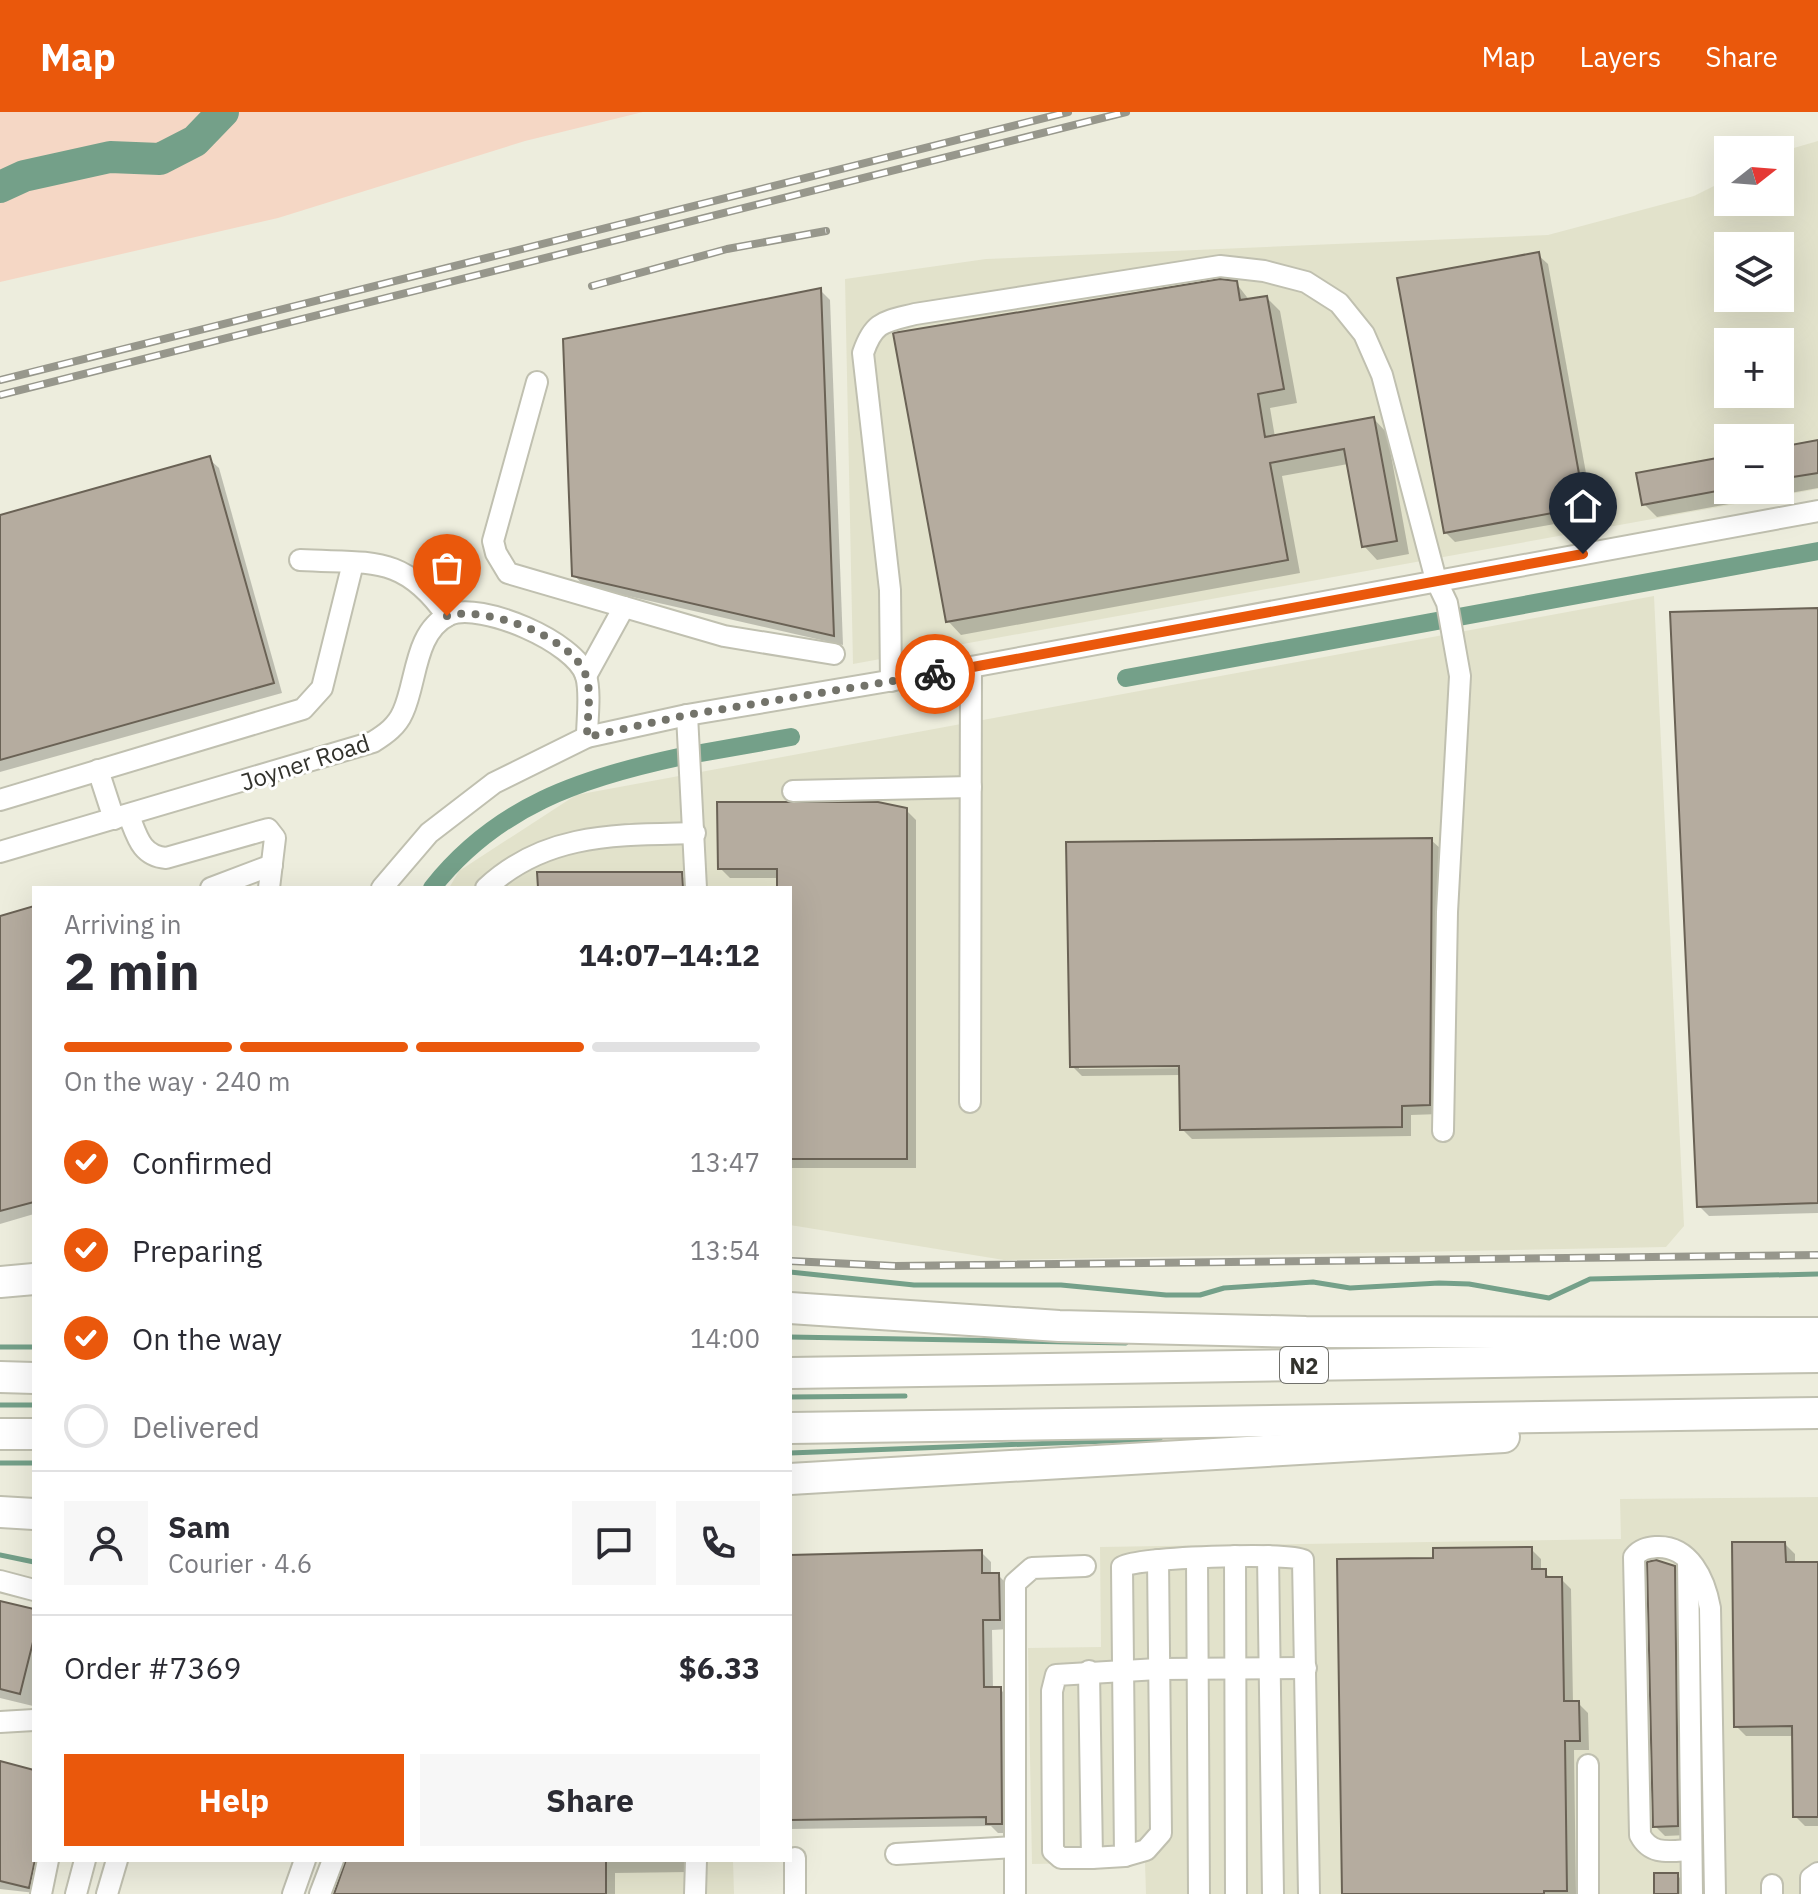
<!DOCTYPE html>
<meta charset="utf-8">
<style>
body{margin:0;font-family:"IBM Plex Sans",sans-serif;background:#f7f7f7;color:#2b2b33;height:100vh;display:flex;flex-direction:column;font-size:30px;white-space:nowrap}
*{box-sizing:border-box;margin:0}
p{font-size:26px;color:#7c7c81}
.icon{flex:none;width:44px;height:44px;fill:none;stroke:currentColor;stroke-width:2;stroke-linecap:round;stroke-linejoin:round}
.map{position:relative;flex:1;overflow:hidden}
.panel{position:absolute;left:32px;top:774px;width:760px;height:976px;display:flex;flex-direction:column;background:#fff;border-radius:0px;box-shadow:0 8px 32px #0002}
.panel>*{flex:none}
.needle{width:52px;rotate:73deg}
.tools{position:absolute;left:1714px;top:24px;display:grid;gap:16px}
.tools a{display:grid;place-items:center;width:80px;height:80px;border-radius:0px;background:#fff;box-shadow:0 8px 32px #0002;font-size:40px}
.pin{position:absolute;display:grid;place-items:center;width:68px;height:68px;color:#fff;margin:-82px -34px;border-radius:50% 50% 50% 0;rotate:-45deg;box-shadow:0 0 8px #0007}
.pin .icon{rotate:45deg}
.courier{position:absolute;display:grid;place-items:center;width:80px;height:80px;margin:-40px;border:6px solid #ea580c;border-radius:50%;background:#fff;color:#222;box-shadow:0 2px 10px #0007}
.headline em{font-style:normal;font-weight:700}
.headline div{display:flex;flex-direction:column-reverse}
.headline{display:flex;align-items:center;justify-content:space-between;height:136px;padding:0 32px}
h1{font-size:52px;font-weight:700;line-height:60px}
.bar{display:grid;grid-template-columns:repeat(4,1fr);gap:12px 8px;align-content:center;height:96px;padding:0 32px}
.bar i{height:10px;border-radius:6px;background:#e1e1e2}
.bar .on{background:#ea580c}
.bar p{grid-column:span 4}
.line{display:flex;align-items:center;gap:20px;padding:0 32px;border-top:2px solid #e1e1e2}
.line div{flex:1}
.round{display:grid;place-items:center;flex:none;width:84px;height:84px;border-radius:0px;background:#f7f7f7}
ol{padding:0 32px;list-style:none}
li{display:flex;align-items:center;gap:24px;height:88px}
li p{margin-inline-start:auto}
li .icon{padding:8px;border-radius:50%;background:#ea580c;color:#fff;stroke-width:4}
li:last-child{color:#7c7c81}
li i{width:44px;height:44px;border:4px solid #e1e1e2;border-radius:50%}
.button{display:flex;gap:16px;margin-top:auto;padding:16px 32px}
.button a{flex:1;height:92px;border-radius:0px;background:#ea580c;color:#fff;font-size:32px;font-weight:700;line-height:92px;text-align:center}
.button a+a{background:#f7f7f7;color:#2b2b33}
header{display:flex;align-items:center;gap:48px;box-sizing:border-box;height:112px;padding:0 40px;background:#ea580c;color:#fff}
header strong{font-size:38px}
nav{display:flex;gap:44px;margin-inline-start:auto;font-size:28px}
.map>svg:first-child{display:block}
.built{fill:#e2e2cb;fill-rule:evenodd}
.green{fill:#f5d7c5}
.shadow{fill:#0003;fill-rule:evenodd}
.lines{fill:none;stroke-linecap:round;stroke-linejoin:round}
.stream{stroke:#74a089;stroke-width:5}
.canal{stroke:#74a089;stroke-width:18}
.river{stroke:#74a089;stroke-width:32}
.building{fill:#b5ac9f;stroke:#6a6255;stroke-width:2}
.minor-casing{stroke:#c0c0b0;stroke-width:24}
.highway-casing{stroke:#c0c0b0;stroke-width:34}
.minor{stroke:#fff;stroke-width:20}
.highway{stroke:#fff;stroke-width:30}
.rail-casing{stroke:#97978c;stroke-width:8}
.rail{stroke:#fff;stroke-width:5;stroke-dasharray:15;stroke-linecap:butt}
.done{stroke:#73736a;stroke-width:8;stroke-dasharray:0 14.4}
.route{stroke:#ea580c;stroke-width:10}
.labels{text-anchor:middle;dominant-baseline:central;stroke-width:6;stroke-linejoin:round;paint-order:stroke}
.shield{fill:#fff;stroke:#70706b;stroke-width:2}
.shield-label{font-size:22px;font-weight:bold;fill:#32322c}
.street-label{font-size:24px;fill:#32322c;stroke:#fff}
</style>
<header>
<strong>Map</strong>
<nav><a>Map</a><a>Layers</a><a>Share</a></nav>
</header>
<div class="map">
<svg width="1818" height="1782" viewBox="0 0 1818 1782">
<rect width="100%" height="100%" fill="#ededdd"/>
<!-- built -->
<g class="built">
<path d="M1818 29V377L853 552 845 167 986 147 1548 123 1694 84 1728 67V90H1780V40ZM1728 134H1780V186H1728ZM1728 230H1780V282H1728ZM1728 326H1780V378H1728Z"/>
<polygon points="1654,484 1684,1114 1666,1135 1004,1148 790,1113 790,776 449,776 459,759 576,683"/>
<polygon points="1818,1385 1818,1782 1146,1782 1145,1750 1032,1752 1028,1536 1101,1535 1100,1435 1621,1427 1620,1387"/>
<polygon points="320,1748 733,1748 734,1782 308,1782"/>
</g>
<!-- green -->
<polygon class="green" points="0,0 643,0 525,29 278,106 0,170"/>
<!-- shadow -->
<g class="shadow">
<polygon points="1538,143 1548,152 1594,405 1455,430 1445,420"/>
<polygon points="1236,171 1250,189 1267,186 1280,199 1297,291 1270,296 1275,325 1374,307 1387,321 1409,442 1377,448 1364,434 1348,352 1282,364 1300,461 961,523 948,509"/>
<polygon points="820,178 830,188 843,533 584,474 574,463"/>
<polygon points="1818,330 1818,376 1657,405 1644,392 1728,346 1728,378 1780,378 1780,337"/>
<polygon points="209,347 219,356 282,581 0,660 0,406"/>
<polygon points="1818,498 1818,1101 1709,1104 1699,1094"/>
<polygon points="906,698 916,708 916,1056 790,1056 790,776 779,776 779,766 730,766 720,756"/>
<path d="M1431 728 1441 737 1440 1002 1411 1003V1024L1192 1027 1182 1017 1181 963 1082 964 1072 954ZM1189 952V956L1079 957V953Z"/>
<polygon points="681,762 691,776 540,776"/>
<polygon points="34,796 34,1102 0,1112 0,806"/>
<polygon points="1785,1432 1795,1442 1795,1452 1818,1452 1818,1714 1805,1714 1795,1704 1794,1624 1746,1624 1736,1614"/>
<polygon points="1531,1437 1541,1447 1541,1459 1553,1467 1561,1467 1571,1477 1573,1591 1578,1591 1588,1601 1589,1638 1574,1638 1576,1782 1344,1782 1436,1448"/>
<polygon points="981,1440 991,1450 991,1463 998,1463 1008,1473 1009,1517 992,1518 993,1577 1000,1577 1010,1587 1011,1721 998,1721 991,1714 790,1717 790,1445"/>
<polygon points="1674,1455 1684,1466 1687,1723 1665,1724 1655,1714"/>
<polygon points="0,1490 34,1500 33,1594 0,1586"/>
<polygon points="0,1651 34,1748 54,1748 44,1782 0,1777"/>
<polygon points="348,1748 690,1748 690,1760 615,1761 615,1782 336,1782"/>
<polygon points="1677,1763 1687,1773 1687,1782 1656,1782"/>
</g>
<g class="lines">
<!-- stream -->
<g class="stream">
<polyline points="790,1160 914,1173 1061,1173 1166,1183 1200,1183 1224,1176 1313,1170 1350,1176 1439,1171 1469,1172 1549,1186 1590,1167 1818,1162"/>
<polyline points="790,1225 1126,1231"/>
<polyline points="0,1235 34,1235"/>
<polyline points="790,1285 905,1284"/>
<polyline points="0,1293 34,1293"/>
<polyline points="790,1341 1160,1327"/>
<polyline points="0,1351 34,1351"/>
<polyline points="0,1443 34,1450"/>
</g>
<!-- canal -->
<g class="canal">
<polyline points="1126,566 1818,439"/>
<polyline points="701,641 791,625"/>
<path d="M432 776C497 694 581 666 679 645"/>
</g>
<!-- river -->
<polyline class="river" points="0,75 24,64 110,45 160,47 195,29 223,0"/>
</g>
<!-- building -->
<g class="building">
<polygon points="1539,140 1585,395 1444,421 1397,166"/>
<polygon points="1220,167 1237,169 1240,188 1267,184 1284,277 1258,282 1265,325 1374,305 1397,429 1362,435 1344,337 1270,351 1288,448 946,510 893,221"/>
<polygon points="821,176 834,524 572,464 563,227"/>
<polygon points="1818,328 1818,361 1780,367 1780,335"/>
<polygon points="210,344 274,571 0,648 0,403"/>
<polygon points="1728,344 1728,377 1642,393 1636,361"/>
<polygon points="1818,496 1818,1091 1697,1095 1670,500"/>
<polygon points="717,690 878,690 907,696 907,1047 790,1047 790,776 777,776 777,757 718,757"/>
<polygon points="1432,726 1430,993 1402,994 1402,1015 1180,1018 1179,954 1070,955 1066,730"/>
<polygon points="537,760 682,760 683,776 538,776"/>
<polygon points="34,794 34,1090 0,1099 0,804"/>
<polygon points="1732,1430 1785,1430 1786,1450 1818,1450 1818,1705 1793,1705 1792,1614 1734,1615"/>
<polygon points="1532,1435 1532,1457 1546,1457 1546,1465 1562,1465 1564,1589 1579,1589 1580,1629 1565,1629 1567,1779 1544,1779 1544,1782 1342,1782 1337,1447 1433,1446 1433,1436"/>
<polygon points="982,1438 982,1461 999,1461 1000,1508 983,1508 984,1575 1001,1575 1002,1712 986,1712 986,1705 790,1708 790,1443"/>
<polygon points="1656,1448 1675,1454 1678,1714 1653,1715 1647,1450"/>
<polygon points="0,1489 34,1497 34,1526 20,1582 0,1577"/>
<polygon points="0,1649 34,1658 35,1748 29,1776 0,1769"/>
<polygon points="346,1748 606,1748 606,1782 334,1782"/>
<rect x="1654" y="1761" width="24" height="21"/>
</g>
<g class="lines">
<defs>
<g id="minor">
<polyline points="537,270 493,429 496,441 508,461 724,524 834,542"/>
<path d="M300 448C369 452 403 441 447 504"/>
<polyline points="586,564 624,495"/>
<path d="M891 569 890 478 863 241C874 209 884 210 915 202L1220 154 1264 159 1306 170 1339 191 1364 222 1382 263 1436 468 1447 491 1460 564 1447 800 1443 1019"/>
<polyline points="687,603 696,776"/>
<polyline points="98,658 114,707"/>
<polyline points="793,679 971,675"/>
<polyline points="0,688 303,597 322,576 353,451"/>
<path d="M129 704C137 724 141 744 166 746L268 717 275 726 269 776"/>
<path d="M0 740 373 630C386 622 397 614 403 600 417 570 414 520 449 503 480 489 576 530 586 564 591 581 587 608 587 625"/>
<polyline points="211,776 272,753"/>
<polyline points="382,776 429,721 494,671 587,625 687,603 971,555 1818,399"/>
<path d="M486 776C546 720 618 723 695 721"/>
<polyline points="970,990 971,555"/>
<polyline points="1235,1444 1236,1782"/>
<polyline points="1268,1444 1273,1782"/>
<polyline points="1197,1447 1199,1782"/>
<polyline points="1688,1448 1692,1782"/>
<polyline points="0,1469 34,1478"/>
<path d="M1089 1559 1092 1746 1125 1744 1122 1455C1135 1445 1289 1440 1303 1448L1309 1782"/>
<polyline points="0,1610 34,1608"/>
<path d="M1691 1738C1670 1739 1651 1744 1640 1723L1634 1445C1640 1437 1647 1436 1656 1435 1690 1433 1705 1468 1710 1496L1715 1782"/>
<polyline points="896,1742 1015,1735"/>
<polyline points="1125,1744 1146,1738 1161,1721 1158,1448"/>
<polyline points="795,1746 795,1782"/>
<polyline points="1092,1746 1061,1746 1053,1739 1052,1579 1056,1563 1158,1557 1306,1556"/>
<polyline points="1772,1773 1772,1782"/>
<polyline points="41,1782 48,1748"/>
<polyline points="76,1782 85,1748"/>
<polyline points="107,1782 117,1748"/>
<polyline points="293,1782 305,1748"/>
<polyline points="320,1782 333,1748"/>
<polyline points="695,1782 696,1748"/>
<polyline points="1015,1782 1015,1471 1032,1456 1085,1454"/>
<polyline points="1588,1782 1588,1653"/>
<polyline points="1811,1782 1811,1766 1818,1761"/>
</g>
<g id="highway">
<polyline points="0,1170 34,1167"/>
<polyline points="790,1196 1059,1214 1306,1220 1818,1221"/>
<polyline points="790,1261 1818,1245"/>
<polyline points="0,1265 34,1266"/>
<polyline points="790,1316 1818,1301"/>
<polyline points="0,1322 34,1322"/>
<polyline points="790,1367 1504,1325"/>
<polyline points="0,1400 34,1402"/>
</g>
</defs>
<!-- minor casing -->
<use href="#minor" class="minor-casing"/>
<!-- highway casing -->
<use href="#highway" class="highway-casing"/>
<!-- minor -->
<use href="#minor" class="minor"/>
<!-- highway -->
<use href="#highway" class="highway"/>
<defs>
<g id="rail">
<polyline points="592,174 727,137 826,119"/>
<polyline points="0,268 1068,0"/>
<polyline points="0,283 1126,0"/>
<polyline points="790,1149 895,1154 1818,1143"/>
</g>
</defs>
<!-- rail casing -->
<use href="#rail" class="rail-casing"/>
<!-- rail -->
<use href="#rail" class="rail"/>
</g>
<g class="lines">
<!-- done -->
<path class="done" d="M447 504C483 493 573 524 586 564 592 580 587 608 587 625L687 603 935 562"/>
<!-- route -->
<polyline class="route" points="935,562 1583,442"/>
</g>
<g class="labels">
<!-- shield labels -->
<rect class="shield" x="1280" y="1235" width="48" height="36" rx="6"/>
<g class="shield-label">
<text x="1304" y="1253">N2</text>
</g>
<!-- street labels -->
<g class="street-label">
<text transform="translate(305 650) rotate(-18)">Joyner Road</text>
</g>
</g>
</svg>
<div class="tools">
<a><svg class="needle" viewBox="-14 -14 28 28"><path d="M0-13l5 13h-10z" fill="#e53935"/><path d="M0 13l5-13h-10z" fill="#7c7c81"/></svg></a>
<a><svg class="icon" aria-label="layers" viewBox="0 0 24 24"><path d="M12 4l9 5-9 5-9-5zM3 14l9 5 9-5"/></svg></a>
<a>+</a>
<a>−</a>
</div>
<div class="pin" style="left:447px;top:504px;background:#ea580c"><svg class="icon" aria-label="bag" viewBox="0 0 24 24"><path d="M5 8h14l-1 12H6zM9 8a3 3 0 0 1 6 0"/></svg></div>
<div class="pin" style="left:1583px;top:442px;background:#1f2937"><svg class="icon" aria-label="home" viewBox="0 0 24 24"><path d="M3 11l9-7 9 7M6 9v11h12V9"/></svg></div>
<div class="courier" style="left:935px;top:562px"><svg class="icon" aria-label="bike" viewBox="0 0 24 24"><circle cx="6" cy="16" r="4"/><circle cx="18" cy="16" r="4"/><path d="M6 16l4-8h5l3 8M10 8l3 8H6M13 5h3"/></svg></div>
<section class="panel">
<div class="headline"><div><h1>2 min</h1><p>Arriving in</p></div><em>14:07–14:12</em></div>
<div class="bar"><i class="on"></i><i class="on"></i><i class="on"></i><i></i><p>On the way · 240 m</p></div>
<ol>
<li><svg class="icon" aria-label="check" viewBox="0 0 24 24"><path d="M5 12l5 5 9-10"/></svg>Confirmed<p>13:47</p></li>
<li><svg class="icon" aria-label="check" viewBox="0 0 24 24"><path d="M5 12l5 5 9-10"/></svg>Preparing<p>13:54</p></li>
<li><svg class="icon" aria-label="check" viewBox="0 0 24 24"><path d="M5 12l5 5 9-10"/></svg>On the way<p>14:00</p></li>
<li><i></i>Delivered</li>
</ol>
<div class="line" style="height:144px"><a class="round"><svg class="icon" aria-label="person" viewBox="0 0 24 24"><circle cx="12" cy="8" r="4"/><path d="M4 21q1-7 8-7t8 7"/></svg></a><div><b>Sam</b><p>Courier · 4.6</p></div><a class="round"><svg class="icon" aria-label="chat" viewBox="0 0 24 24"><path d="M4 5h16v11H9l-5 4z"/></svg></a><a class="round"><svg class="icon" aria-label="phone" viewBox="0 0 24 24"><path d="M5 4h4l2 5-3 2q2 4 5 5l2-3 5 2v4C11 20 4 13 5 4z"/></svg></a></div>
<div class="line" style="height:104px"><div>Order #7369</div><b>$6.33</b></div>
<div class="button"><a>Help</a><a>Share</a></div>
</section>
</div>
